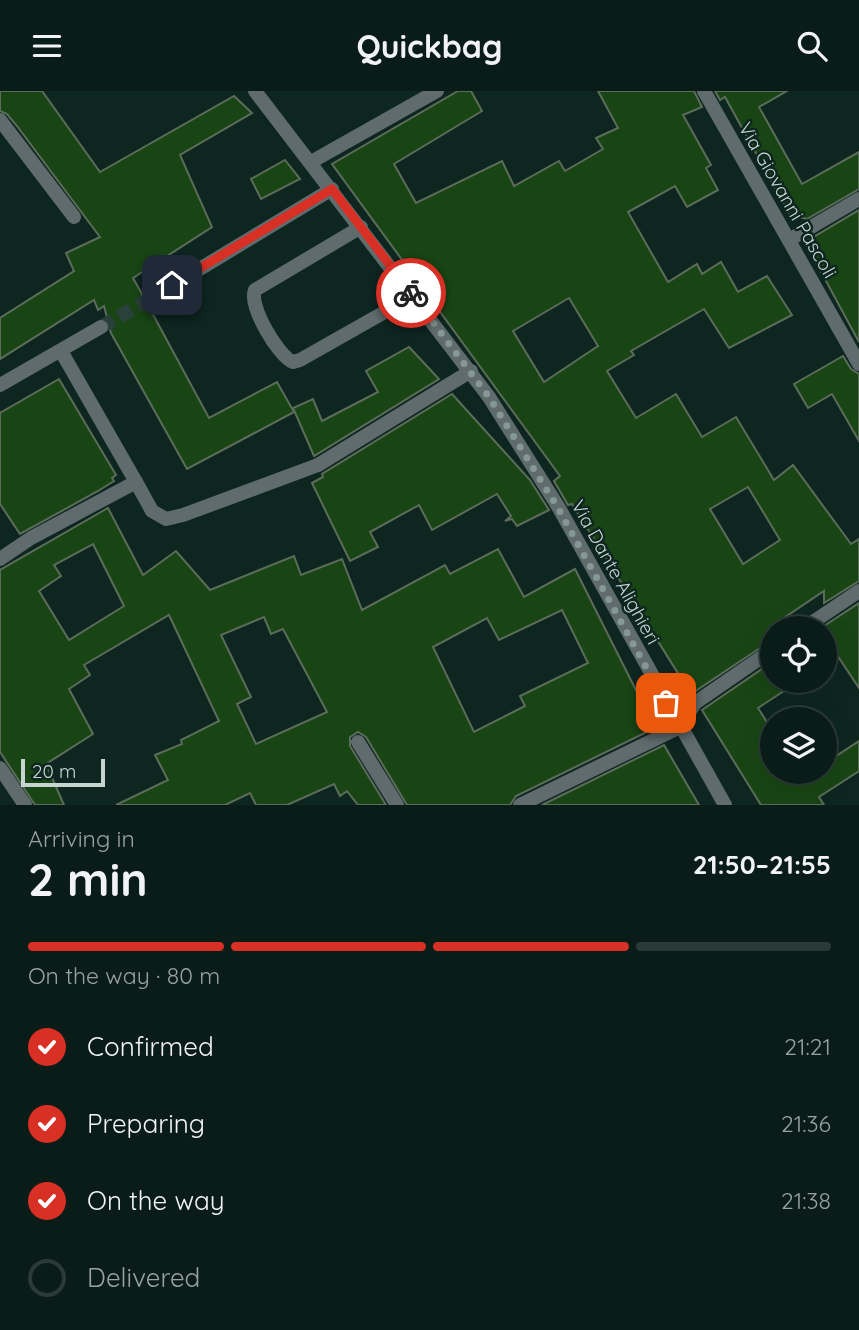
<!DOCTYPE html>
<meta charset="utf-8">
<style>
body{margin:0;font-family:Quicksand,sans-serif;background:#182925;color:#f1f3f6;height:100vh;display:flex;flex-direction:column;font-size:26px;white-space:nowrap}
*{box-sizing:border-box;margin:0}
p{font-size:23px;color:#99a1a2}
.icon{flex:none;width:38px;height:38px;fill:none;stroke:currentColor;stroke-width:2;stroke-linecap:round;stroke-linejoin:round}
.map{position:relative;height:714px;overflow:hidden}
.drawer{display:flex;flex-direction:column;background:#0a1c18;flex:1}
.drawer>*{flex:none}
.tools{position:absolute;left:760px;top:525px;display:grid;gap:14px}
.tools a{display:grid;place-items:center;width:77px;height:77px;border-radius:50%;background:#0a1c18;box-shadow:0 7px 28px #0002,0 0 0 2px #2a3a37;font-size:35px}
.scale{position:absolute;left:21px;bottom:18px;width:84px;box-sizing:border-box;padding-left:7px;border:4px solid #c7d5d1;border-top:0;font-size:19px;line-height:24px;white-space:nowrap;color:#c7d5d1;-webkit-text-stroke:5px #0e2620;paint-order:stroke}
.pin{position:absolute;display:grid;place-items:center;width:60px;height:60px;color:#fff;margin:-30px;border-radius:14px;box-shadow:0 4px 10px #0006}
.courier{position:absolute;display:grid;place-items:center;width:70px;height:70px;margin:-35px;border:5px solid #d93025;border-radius:50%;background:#fff;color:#222;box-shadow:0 2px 9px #0007}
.head em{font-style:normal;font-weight:800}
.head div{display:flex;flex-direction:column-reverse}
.head{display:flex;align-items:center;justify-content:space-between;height:119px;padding:0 28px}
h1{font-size:46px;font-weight:800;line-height:52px}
.bar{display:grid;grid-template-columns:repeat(4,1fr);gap:10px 7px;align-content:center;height:84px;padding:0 28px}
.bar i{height:9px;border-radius:5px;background:#2a3a37}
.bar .active{background:#d93025}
.bar p{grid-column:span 4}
ol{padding:0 28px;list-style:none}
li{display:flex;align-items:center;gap:21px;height:77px}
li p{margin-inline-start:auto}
li .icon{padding:7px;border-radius:50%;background:#d93025;color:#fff;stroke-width:4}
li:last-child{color:#99a1a2}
li i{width:38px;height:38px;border:4px solid #2a3a37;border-radius:50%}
header{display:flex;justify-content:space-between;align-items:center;height:91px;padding:0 28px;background:#0a1c18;font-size:32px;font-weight:800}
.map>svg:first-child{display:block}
.building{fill:#194515;stroke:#5c6c5a;stroke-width:2;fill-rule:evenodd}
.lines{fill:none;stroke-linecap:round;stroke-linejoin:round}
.street-tunnel{stroke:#2a403b;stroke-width:14;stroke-dasharray:14 7;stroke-linecap:butt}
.lane{stroke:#5f6b6d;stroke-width:14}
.street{stroke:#5f6b6d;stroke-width:14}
.done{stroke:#869893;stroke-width:7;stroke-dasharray:0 12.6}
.route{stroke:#d93025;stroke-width:9}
.labels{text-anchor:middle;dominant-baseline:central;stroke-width:5;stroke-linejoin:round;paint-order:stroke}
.street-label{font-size:19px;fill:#c7d5d1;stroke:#0e2620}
</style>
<header><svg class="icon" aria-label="menu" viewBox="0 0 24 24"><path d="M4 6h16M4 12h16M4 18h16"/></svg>Quickbag<svg class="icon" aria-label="search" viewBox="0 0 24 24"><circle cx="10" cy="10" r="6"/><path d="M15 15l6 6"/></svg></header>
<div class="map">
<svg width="859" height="714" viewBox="0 0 859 714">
<rect width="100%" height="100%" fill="#0e2620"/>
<!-- building -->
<g class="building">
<polygon points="0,0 42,0 100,81 234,5 252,22 180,64 212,136 133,187 142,203 141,212 150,218 209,327 277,291 294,321 187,378 111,242 104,215 98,219 94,209 0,268 0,227 74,180 66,162 100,146 17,35 7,23 0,20"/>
<path d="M458 0H471L482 20 394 73 416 112 502 70 514 95 559 70 565 80 603 58 596 47 618 37 598 0H694L702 16 683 24 711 74 706 77 718 99 687 116 675 95 628 121 668 191 697 173 702 183 721 171 738 201 767 185 792 224 729 257 704 218 631 260 634 264 607 280 636 327 676 303 702 346 736 326 774 389 793 374 851 453 859 448V490L824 512V500L772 535V549L691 603 572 413 568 414 554 390 560 385 332 73ZM569 207 598 255 544 291 513 240ZM748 396 780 449 743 473 710 418Z"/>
<polygon points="715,0 787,0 759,16 802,93 859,61 859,98 807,128 790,124 725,6 720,9"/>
<polygon points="285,69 300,88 261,108 251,88"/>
<polygon points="859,119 859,251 805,151"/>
<polygon points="409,256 439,288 314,365 293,317 313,308 322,330 378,301 366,280"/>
<polygon points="843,265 851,278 859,283 859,350 832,303 808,317 794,293"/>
<polygon points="59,288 116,384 112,387 114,390 98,400 20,443 0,413 0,322"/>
<polygon points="452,303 530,389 549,419 517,435 512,428 505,430 511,425 497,403 432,439 419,414 370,441 378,456 350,470 312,392 323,386 322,383"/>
<path d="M108 417 143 484 176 460 210 499 294 465 301 484 342 468 362 519 445 474 450 483 498 458 524 506 575 478 655 637 516 705 510 714H407L366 646 358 641 350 646V655L386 714H358L347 700 340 705 334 693 287 714H256L250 702 225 714H116L168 689 155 664 182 653 181 649 219 630 169 524 84 574 90 584 69 598 93 643 46 673 64 714H35L0 661V479ZM93 453 124 515 69 549 39 500 61 485 54 474ZM562 519 588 572 520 605 525 615 474 641 433 556 487 527 499 549ZM264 526 271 543 283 538 327 621 256 653 237 613 251 606 221 544Z"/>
<polygon points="859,512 859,597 837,564 824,573 824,535"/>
<polygon points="772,571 772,590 799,590 758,617 772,639 772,681 824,681 824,673 859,650 859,680 819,706 824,714 761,714 702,619"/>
<polygon points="664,654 699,714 542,714"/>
</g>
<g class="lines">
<!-- street-tunnel -->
<polyline class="street-tunnel" points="101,236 150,208"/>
<!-- lane -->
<g class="lane">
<path d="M361 136 255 199C248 214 278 265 293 271L300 269 413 205"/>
<polyline points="136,391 152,420 166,428 183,424 318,374"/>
<polyline points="358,651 397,714"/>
</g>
<!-- street -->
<g class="street">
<polyline points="255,0 489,306 559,417 725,714"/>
<polyline points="704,0 859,273"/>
<polyline points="0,29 74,126"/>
<polyline points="311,71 437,0"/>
<polyline points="789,149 859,108"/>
<polyline points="150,208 332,98"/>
<polyline points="0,294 101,236"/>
<polyline points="318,374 471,280"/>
<polyline points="0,468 31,447 136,391 61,260"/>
<polyline points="804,537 859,500"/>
<polyline points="0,677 25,714"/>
<polyline points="520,714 680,636 695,612 772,559"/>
</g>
</g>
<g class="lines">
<!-- done -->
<polyline class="done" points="411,202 489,306 558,417 666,612"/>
<!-- route -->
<polyline class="route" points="172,194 332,98 411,202"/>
</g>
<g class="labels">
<!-- street labels -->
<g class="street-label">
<text transform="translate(788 109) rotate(60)">Via Giovanni Pascoli</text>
<text transform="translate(616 481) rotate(61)">Via Dante Alighieri</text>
</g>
</g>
</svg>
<div class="tools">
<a><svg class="icon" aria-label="locate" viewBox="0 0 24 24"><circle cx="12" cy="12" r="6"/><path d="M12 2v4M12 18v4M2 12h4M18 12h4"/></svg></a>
<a><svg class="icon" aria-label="layers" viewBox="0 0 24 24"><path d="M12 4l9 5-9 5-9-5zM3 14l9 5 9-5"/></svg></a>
</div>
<div class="scale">20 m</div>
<div class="pin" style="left:666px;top:612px;background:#ea580c"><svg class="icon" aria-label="bag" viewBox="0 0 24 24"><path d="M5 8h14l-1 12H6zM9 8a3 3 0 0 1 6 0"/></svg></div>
<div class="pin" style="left:172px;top:194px;background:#1f2937"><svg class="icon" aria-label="home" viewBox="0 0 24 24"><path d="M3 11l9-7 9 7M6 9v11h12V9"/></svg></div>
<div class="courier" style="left:411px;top:202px"><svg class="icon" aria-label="bike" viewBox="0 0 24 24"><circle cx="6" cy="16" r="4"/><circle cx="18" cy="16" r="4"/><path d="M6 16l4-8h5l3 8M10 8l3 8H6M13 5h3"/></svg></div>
</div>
<section class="drawer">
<div class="head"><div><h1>2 min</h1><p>Arriving in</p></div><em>21:50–21:55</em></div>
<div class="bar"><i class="active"></i><i class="active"></i><i class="active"></i><i></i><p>On the way · 80 m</p></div>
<ol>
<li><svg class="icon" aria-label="check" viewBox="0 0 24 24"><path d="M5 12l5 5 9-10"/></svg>Confirmed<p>21:21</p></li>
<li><svg class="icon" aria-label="check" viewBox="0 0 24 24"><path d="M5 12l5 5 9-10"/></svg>Preparing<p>21:36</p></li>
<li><svg class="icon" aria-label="check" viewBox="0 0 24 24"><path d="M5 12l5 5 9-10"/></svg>On the way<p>21:38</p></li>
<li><i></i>Delivered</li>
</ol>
</section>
